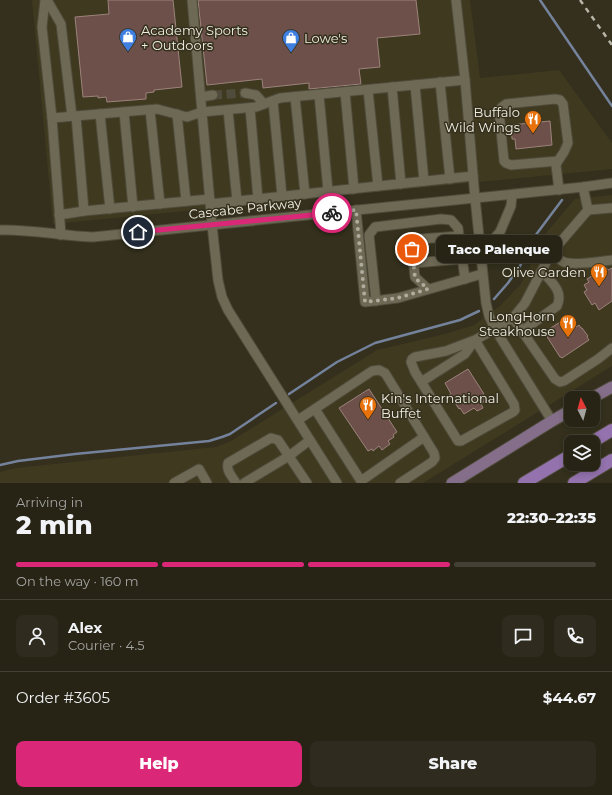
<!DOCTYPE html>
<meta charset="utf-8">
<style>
body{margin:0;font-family:Montserrat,sans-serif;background:#2f2c1f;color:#f1f3f6;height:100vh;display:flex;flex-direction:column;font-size:15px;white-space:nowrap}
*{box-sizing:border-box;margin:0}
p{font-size:13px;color:#a4a4a1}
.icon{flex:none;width:22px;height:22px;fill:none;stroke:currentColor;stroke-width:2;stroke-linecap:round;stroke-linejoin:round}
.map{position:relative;height:483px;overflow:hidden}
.details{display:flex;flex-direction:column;background:#272416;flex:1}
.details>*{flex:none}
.needle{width:26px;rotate:354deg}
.tools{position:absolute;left:564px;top:391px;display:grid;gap:8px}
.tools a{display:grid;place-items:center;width:36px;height:36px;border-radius:8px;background:#272416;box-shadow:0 2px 6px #0003,0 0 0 1px #434135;font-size:20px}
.pin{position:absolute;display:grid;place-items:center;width:34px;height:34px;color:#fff;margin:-17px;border:2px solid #fff;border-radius:50%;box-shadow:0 1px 4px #0007}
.courier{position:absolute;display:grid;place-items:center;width:40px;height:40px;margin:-20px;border:3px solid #db2777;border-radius:50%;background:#fff;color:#222;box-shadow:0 1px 5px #0007}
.bubble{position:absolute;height:28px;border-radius:8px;background:#272416;box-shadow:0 2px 6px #0003,0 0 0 1px #434135;font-size:13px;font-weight:800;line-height:28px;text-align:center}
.overview em{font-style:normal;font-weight:800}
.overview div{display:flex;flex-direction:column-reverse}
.overview{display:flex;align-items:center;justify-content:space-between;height:68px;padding:0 16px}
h1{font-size:26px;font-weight:800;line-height:30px}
.bar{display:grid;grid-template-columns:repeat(4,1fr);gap:6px 4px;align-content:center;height:48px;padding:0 16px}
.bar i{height:5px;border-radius:3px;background:#434135}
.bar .selected{background:#db2777}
.bar p{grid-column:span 4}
.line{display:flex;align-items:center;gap:10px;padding:0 16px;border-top:1px solid #434135}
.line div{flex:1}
.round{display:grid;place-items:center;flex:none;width:42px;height:42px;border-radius:8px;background:#2f2c1f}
.button{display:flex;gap:8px;margin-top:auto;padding:8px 16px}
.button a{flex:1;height:46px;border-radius:8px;background:#db2777;color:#fff;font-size:16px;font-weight:800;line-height:46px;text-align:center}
.button a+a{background:#2f2c1f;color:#f1f3f6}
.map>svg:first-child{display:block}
.built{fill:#3f391f}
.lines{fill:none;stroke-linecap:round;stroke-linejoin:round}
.stream{stroke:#74829b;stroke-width:2.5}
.building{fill:#6d5049;stroke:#9b837c}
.minor-tunnel{stroke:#504c3b;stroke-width:9;stroke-dasharray:9 4.5;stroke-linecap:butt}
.minor-casing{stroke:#4f4b3b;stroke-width:11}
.major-casing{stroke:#4f4b3b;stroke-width:13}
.highway-casing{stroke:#4f4b3b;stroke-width:14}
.minor{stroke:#6e6954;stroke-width:9}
.major{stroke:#846e89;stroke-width:11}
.highway{stroke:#9372ad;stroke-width:12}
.rail{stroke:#b7b5a7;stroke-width:2.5;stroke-dasharray:5 5;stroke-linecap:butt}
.done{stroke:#aeac9d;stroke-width:4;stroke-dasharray:0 7.2}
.route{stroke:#db2777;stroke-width:5}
.labels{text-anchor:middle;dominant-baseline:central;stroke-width:3;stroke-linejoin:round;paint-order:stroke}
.poi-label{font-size:13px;fill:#f0eee2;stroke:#34301d;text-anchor:start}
.street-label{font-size:13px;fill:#f0eee2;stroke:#34301d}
</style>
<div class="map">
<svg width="612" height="483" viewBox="0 0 612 483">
<rect width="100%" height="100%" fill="#34301d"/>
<!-- built -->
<g class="built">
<polygon points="32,0 470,0 480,78 559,70 612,143 612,169 53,224"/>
<polygon points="612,195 612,366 423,483 0,483 0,472 16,468 216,447 231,441 377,350 445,334 474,325 500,306 521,284 546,233 575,199"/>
</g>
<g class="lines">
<!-- stream -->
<g class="stream">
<polyline points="540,0 612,106"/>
<polyline points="494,299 508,283 520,266 535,236 562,200"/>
<polyline points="289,394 337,362 375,343 460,320 479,311"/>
<polyline points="0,465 18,461 75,454 209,441 222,437 230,434 276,403"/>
</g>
</g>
<!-- building -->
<g class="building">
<polygon points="108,0 173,0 182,87 154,90 154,92 146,93 146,99 107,102 106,97 98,98 98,96 83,97 75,17 109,14"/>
<polygon points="198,0 416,0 420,34 377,38 380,67 359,69 361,84 309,89 309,83 263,88 262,79 207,85"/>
<polygon points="550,121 552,145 516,149 515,139 512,139 511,125"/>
<polygon points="606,267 608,270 612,268 612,301 599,310 595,303 592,305 584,292 587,290 584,285 589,282 587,279"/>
<polygon points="572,320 576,327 579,325 581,328 582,328 588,336 587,337 589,340 562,358 561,357 560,357 544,332 562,321 564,325"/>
<polygon points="468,369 484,394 483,395 486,400 481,404 483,408 477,411 474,408 464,414 460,408 459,409 454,401 453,402 449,395 451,394 445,383"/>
<polygon points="369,389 397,432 393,435 394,437 388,441 390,444 382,450 379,446 373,451 372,449 368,451 339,408"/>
</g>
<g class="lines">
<!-- minor-tunnel -->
<polyline class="minor-tunnel" points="213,95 245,93"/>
<defs>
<g id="minor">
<polyline points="45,0 42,27 52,118 61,235"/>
<polyline points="47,0 61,24 72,116"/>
<polyline points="192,0 212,225 218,280 222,297 228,310 337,483"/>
<polyline points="456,0 465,80 475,198 486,303 489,316 495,329 552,421"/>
<polyline points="440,82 450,179"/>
<polyline points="415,85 424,181"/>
<polyline points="392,87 401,184"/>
<polyline points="368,90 378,186"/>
<polyline points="345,92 354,189"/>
<polyline points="245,93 256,95 264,104"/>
<polyline points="319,95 328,191"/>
<polyline points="201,97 213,95"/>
<polyline points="295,97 305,194"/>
<polyline points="273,101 282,196"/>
<polyline points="250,108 258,199"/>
<polyline points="150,110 160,204"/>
<polyline points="228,110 237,201"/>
<polyline points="124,112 133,207"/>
<polyline points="100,114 110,209"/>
<polyline points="177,114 186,201"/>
<polyline points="76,116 84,211"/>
<polyline points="52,118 157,109 187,117 202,112 256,107 280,98 465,80"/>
<polyline points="558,161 511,165 506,163 504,161 499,111 502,107 506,104 555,99 560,100 563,104 568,143 564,152 558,161 556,165 559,190"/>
<polyline points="210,204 473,176"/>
<polyline points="356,210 365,302 398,298 482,274"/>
<polyline points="588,210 612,208"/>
<polyline points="59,215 84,211 210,199"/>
<path d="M0 230C31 229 62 236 93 237L583 187 612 183"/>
<polyline points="480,247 491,242 500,232 511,206 512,195"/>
<path d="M551 253C555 256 559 260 564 262 574 266 601 261 612 260"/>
<polyline points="414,263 462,259"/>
<polyline points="428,289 415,277 412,249 414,243 420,239 459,236"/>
<polyline points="376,301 369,235 375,227 441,219 451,220 458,228 465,279"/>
<polyline points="513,318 555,379 560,382 564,381 598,359 612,348"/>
<path d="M522 331 557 306C564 291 551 282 542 271"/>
<polyline points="421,382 465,354 475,340 514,404 515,410 513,412 461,441 458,441 415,372 411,362 412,359 415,357 446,351 475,340 495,329 513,318 525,303 551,253 588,210 583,187"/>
<polyline points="315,409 361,481 424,437"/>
<polyline points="298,420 372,371 379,370 385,373 434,453 435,458 432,462 400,483"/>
<polyline points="174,483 199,469 207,483"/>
<path d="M236 483C232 476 226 471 228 463L271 438 278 440 307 483"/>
<polyline points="244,483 289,456 310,440"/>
</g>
<g id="major">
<polyline points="592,398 612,387"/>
<polyline points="452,483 552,421 571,410"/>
</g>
<g id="highway">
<polyline points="592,442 612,430"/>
<polyline points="524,483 571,455"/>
<polyline points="574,483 612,460"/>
</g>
</defs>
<!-- minor casing -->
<use href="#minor" class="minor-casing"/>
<!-- major casing -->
<use href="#major" class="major-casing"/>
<!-- highway casing -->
<use href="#highway" class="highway-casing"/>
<!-- minor -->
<use href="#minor" class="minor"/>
<!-- major -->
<use href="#major" class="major"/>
<!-- highway -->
<use href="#highway" class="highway"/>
<!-- rail -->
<polyline class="rail" points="580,0 612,45"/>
</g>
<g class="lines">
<!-- done -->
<polyline class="done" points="332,213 356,210 365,302 398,298 428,289 415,278 412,249"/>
<!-- route -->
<polyline class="route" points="138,232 332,213"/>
</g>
<!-- icons -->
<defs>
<symbol id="shop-pin" viewBox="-11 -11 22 30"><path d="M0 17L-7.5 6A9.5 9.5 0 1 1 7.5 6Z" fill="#3f7fe0" stroke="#34301d"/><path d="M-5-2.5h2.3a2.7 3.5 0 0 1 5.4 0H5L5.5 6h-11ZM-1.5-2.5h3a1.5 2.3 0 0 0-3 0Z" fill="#fff"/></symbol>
<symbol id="restaurant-pin" viewBox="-11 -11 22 30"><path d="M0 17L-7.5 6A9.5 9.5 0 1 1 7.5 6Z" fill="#e8710a" stroke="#34301d"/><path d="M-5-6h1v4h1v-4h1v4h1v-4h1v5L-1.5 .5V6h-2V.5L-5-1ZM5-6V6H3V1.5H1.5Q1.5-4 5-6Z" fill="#fff"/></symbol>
</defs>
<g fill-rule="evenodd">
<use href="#shop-pin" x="118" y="27" width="20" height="27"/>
<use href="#shop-pin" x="281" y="28" width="20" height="27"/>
<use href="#restaurant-pin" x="523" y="109" width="20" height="27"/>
<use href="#restaurant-pin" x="589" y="262" width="20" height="27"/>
<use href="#restaurant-pin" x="558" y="313" width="20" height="27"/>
<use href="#restaurant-pin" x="358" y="395" width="20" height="27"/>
</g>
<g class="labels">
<!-- poi labels -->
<g class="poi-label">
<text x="141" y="30">Academy Sports<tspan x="141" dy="15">+ Outdoors</tspan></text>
<text x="304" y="38">Lowe's</text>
<text x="520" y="112" text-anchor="end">Buffalo<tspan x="520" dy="15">Wild Wings</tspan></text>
<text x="586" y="272" text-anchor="end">Olive Garden</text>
<text x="555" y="316" text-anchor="end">LongHorn<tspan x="555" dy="15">Steakhouse</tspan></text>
<text x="381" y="398">Kin's International<tspan x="381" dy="15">Buffet</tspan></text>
</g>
<!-- street labels -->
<g class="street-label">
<text transform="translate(245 208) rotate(-6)">Cascabe Parkway</text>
</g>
</g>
</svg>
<div class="tools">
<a><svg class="needle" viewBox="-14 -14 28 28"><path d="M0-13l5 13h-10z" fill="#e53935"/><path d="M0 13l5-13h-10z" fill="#a4a4a1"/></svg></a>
<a><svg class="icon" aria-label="layers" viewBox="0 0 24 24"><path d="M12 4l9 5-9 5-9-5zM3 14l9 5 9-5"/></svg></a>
</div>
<div class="pin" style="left:412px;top:249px;background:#ea580c"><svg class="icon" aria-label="bag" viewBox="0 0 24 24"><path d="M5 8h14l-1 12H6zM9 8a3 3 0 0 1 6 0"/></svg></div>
<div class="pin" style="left:138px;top:232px;background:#1f2937"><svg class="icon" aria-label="home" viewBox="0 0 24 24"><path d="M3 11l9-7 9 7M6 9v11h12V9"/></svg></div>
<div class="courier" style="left:332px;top:213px"><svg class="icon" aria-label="bike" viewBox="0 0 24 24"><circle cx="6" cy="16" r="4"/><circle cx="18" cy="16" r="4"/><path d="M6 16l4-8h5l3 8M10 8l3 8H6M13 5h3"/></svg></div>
<div class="bubble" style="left:436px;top:235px;width:126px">Taco Palenque</div>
</div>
<section class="details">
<div class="overview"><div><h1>2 min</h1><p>Arriving in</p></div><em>22:30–22:35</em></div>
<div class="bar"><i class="selected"></i><i class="selected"></i><i class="selected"></i><i></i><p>On the way · 160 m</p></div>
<div class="line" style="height:72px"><a class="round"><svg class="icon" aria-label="person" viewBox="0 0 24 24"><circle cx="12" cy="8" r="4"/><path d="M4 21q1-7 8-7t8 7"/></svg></a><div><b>Alex</b><p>Courier · 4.5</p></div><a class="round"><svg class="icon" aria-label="chat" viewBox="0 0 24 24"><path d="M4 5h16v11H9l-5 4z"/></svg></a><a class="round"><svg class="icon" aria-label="phone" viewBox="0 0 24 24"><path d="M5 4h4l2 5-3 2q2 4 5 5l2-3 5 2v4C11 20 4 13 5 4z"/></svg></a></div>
<div class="line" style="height:52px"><div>Order #3605</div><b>$44.67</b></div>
<div class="button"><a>Help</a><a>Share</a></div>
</section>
